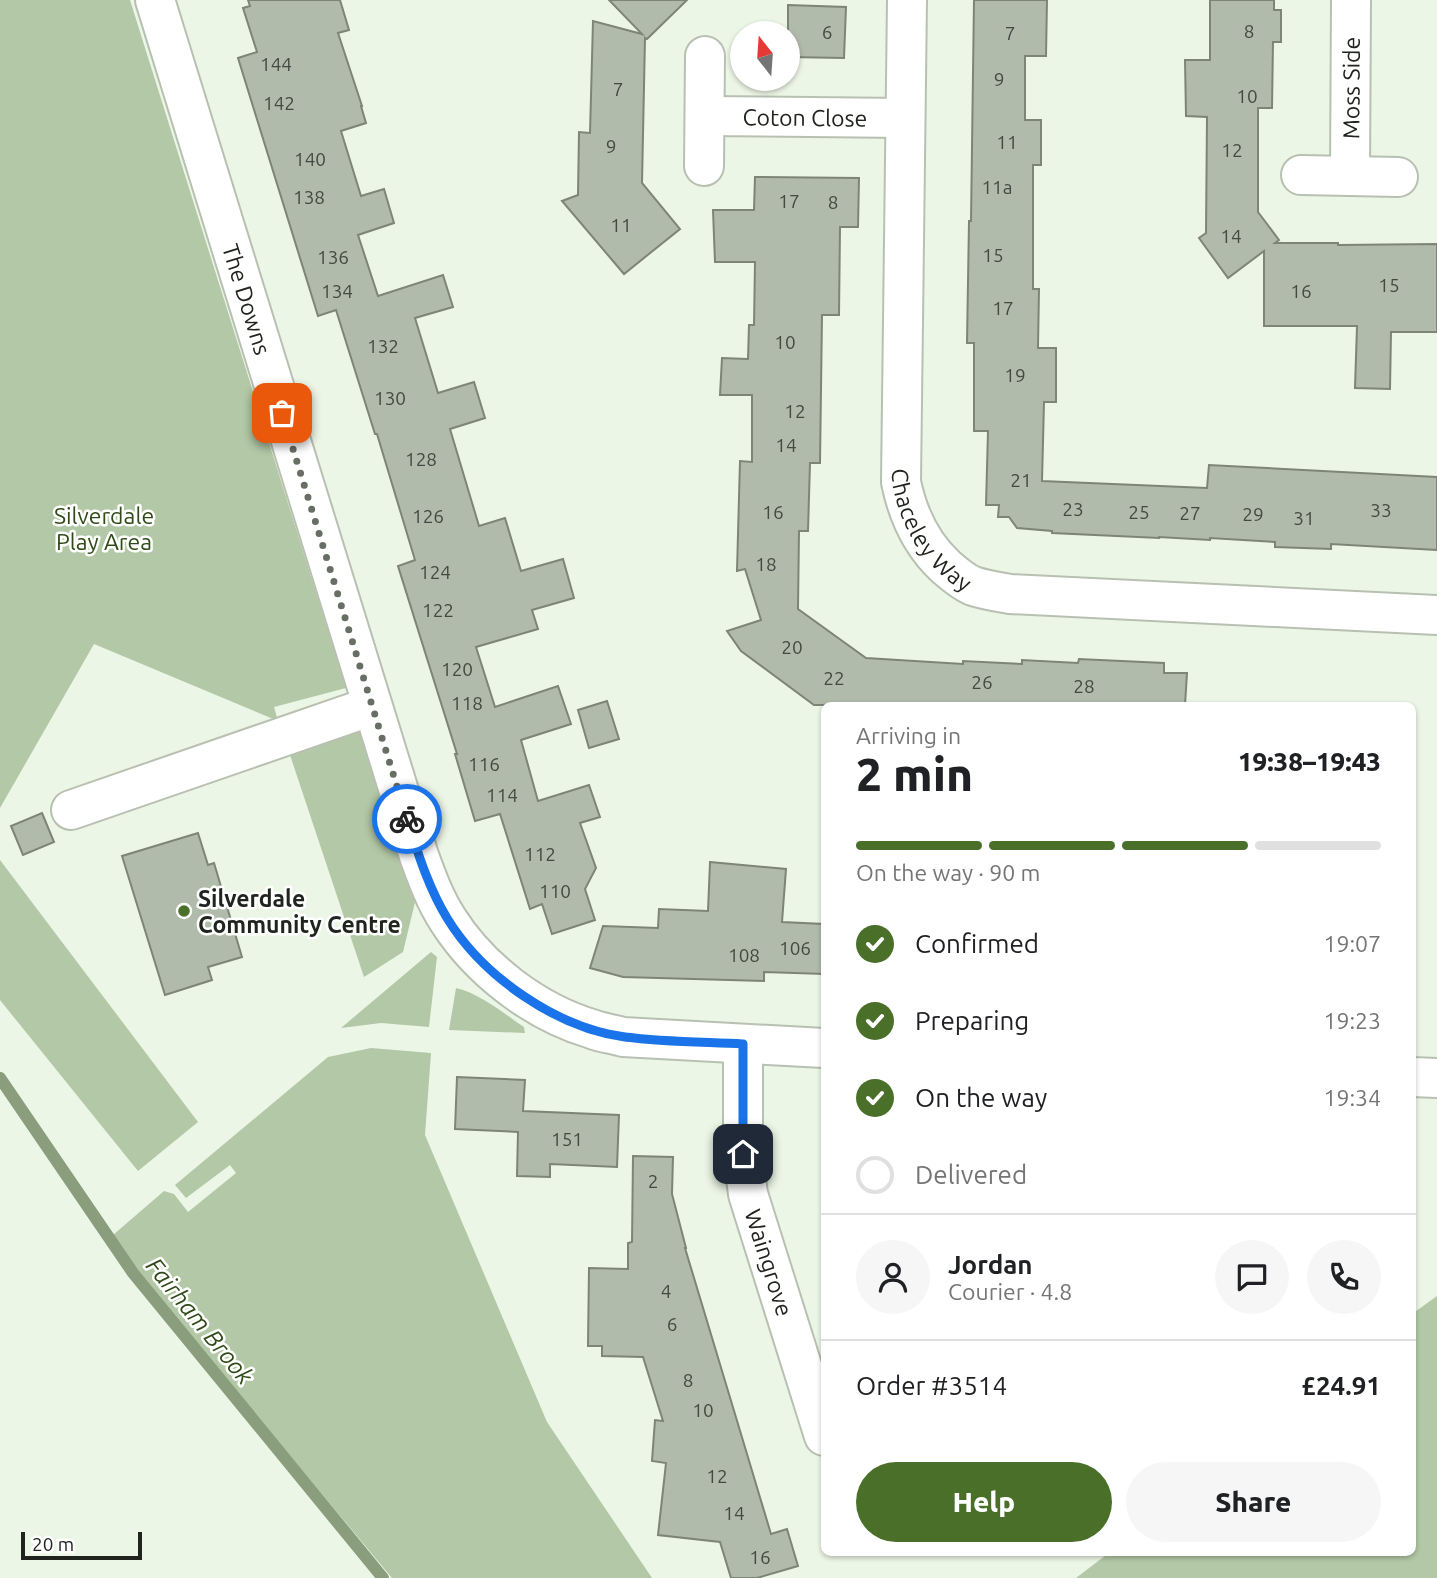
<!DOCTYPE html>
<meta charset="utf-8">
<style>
body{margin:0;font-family:Ubuntu,sans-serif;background:#f6f6f6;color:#202124;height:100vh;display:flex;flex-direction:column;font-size:26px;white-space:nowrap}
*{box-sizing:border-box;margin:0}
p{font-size:23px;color:#757577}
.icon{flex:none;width:38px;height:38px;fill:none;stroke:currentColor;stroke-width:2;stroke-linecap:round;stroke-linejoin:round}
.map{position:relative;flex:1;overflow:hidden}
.sheet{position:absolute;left:821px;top:702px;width:595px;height:854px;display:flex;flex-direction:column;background:#fff;border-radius:10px;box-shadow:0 2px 5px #0004}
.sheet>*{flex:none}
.needle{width:46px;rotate:343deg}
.controls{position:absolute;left:730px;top:21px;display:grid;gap:14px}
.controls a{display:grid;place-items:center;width:70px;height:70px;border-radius:50%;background:#fff;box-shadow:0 2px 5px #0004;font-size:35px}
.scale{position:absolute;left:21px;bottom:18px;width:121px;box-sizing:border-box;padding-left:7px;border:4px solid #20241e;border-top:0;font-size:19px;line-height:24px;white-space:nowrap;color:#20241e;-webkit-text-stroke:5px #fff;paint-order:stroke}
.pin{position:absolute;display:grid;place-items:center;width:60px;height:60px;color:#fff;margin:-30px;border-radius:14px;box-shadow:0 4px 10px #0006}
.courier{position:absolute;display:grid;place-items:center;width:70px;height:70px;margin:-35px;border:5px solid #1a73e8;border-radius:50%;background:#fff;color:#222;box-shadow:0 2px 9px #0007}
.overview em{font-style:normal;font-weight:800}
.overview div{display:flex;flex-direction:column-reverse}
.overview{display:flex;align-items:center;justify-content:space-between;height:119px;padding:0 35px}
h1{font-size:46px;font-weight:800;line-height:52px}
.bar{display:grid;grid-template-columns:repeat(4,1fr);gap:10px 7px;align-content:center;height:84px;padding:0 35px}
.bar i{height:9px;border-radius:5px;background:#e0e0e0}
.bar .selected{background:#496f29}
.bar p{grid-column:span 4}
.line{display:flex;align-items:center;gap:18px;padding:0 35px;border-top:2px solid #e0e0e0}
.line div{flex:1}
.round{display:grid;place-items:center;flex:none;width:74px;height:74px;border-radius:37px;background:#f6f6f6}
ol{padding:0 35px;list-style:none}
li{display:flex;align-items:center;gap:21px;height:77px}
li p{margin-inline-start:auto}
li .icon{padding:7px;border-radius:50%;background:#496f29;color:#fff;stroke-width:4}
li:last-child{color:#757577}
li i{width:38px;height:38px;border:4px solid #e0e0e0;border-radius:50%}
.button{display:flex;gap:14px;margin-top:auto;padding:14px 35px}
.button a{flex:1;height:80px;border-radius:42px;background:#496f29;color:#fff;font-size:28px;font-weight:800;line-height:80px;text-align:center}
.button a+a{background:#f6f6f6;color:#202124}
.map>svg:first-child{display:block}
.green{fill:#b3c8a6}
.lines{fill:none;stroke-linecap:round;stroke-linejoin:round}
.stream{stroke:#8a9e7d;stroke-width:12}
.building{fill:#b1bbab;stroke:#7c8576;stroke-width:2}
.minor-casing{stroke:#b8c1b1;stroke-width:42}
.minor{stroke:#fff;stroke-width:38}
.done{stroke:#676e64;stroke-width:7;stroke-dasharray:0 12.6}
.route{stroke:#1a73e8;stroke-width:9}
.poi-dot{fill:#496f29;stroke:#fff;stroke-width:2.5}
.labels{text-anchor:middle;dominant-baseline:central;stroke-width:5;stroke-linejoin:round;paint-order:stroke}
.number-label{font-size:19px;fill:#444a41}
.street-label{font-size:23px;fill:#20241e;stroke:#fff}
.park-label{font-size:23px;fill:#304b18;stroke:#fff}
.poi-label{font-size:23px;font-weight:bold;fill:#20241e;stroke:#fff;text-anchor:start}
.water-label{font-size:24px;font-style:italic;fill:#2f4a17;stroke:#fff}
</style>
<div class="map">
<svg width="1437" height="1578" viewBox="0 0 1437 1578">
<rect width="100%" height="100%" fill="#ecf6e6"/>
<!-- green -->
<g class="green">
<polygon points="0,0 130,0 346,688 274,707 278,721 94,644 0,808"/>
<polygon points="361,730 416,898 403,952 364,977 290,755"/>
<polygon points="0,860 198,1122 138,1171 0,1000"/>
<polygon points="431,952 437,957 429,1027 381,1023 341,1028"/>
<path d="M456 988C481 994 503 1013 524 1027L525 1033 449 1030Z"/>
<polygon points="371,1048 431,1053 425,1135 547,1422 652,1578 392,1578 146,1283 113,1235 164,1191 174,1194 188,1212 236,1173 230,1165 186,1198 175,1185 328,1057"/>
<polygon points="1437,1296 1437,1578 1076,1578 1110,1552 1412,1552 1412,1314"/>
</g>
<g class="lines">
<!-- stream -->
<polyline class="stream" points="0,1078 133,1273 383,1578"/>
</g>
<!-- building -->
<g class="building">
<polygon points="248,0 340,0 349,30 338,33 362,106 361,106 366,123 341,131 361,196 384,189 394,223 358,235 378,296 443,275 453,307 415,318 438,393 474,382 485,418 450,429 479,526 505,518 521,571 563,559 574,598 532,610 538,629 476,647 495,707 558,686 571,724 521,740 538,801 589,785 600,817 580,823 596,868 585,889 595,920 552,934 542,904 530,909 500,814 475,821 455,754 457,754 398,566 415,560 377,434 375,434 336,310 318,316 238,58 257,52 243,8 250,6"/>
<polygon points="609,0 687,0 647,39 645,38 642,183 680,229 624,274 562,201 578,195 579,132 590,133 593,21 642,34"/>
<polygon points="974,0 1047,0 1046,56 1025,56 1025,120 1041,120 1041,165 1033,165 1033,289 1039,289 1038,348 1056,348 1056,402 1044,402 1042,481 1207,488 1209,465 1437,477 1437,550 1331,544 1331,549 1275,547 1275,542 1210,538 1210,540 1159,537 1159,538 1052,533 1052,531 1017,528 1009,517 998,517 999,505 986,505 988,431 974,431 974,343 967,343 969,221 971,221"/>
<polygon points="1210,0 1274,0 1274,10 1281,10 1281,42 1273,42 1272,108 1258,108 1258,212 1279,240 1275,243 1338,243 1338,245 1437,244 1437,332 1391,332 1390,389 1355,388 1357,326 1264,326 1264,251 1228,278 1199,238 1206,233 1207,117 1186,116 1185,60 1210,60"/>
<polygon points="788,5 846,7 844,58 788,57"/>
<polygon points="755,177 859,178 858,227 840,227 839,315 822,315 820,463 810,463 808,531 799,531 798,609 866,658 963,664 963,661 1022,664 1022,660 1078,663 1079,659 1164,663 1164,673 1187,673 1185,705 814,705 741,651 727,631 761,620 745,569 737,571 740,461 752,462 752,395 720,395 722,358 748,359 749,325 754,325 755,262 715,262 713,210 754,210"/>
<polygon points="607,701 619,739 589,748 578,710"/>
<polygon points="42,813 54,842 23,855 11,826"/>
<polygon points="198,833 208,865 214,863 242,957 208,967 212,980 165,995 122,856"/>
<polygon points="710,862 786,869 782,922 824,924 824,974 764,972 764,981 623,977 590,968 603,926 658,928 659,909 708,911"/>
<polygon points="457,1077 525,1080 523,1111 619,1115 617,1167 550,1164 550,1177 517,1176 518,1132 455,1129"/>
<polygon points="633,1156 673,1157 672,1194 686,1248 685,1248 741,1434 771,1534 787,1529 798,1566 757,1578 731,1578 720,1542 658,1535 666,1463 652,1461 655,1420 663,1421 643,1357 602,1356 602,1346 588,1346 589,1268 628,1269 628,1243 632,1242"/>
</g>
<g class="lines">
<defs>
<g id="minor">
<path id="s1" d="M155 0 419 856C427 878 435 900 448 920 480 970 535 1012 592 1029 602 1033 613 1034 623 1037L824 1048"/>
<path id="s2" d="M907 0 901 482C908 516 921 544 946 567 954 574 963 582 973 586 985 590 998 592 1010 594L1437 615"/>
<path id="s3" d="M705 116 905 118"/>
<polyline points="704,166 705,56"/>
<polyline points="1301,175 1398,177"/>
<path id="s4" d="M1350 176 1351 0"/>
<polyline points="71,810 372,706"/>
<path id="s5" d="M743 1044V1154L748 1194 824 1436"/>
<polyline points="1412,1077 1437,1078"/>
</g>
</defs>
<!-- minor casing -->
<use href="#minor" class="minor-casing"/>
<!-- minor -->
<use href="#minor" class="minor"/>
</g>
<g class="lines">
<!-- done -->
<polyline class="done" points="282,413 407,819"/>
<!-- route -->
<path class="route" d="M407 819C418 853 428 887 447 918 483 977 557 1028 625 1037 664 1042 704 1042 743 1044V1154"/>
</g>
<!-- markers -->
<circle class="poi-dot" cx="184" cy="911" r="7"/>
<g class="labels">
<!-- number labels -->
<g class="number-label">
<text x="1249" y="31">8</text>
<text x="827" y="32">6</text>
<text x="1010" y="33">7</text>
<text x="276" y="64">144</text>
<text x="999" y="79">9</text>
<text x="618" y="89">7</text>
<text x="1247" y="96">10</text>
<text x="279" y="103">142</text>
<text x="1007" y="142">11</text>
<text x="611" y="146">9</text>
<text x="1232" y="150">12</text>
<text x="310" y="159">140</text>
<text x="997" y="187">11a</text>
<text x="309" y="197">138</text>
<text x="789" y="201">17</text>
<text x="833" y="202">8</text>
<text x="621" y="225">11</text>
<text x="1231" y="236">14</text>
<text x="993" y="255">15</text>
<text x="333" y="257">136</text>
<text x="1389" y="285">15</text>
<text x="337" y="291">134</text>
<text x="1301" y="291">16</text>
<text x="1003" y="308">17</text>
<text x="785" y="342">10</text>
<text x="383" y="346">132</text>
<text x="1015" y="375">19</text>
<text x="390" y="398">130</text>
<text x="795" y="411">12</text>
<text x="786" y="445">14</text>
<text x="421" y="459">128</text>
<text x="1021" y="480">21</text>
<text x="1073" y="509">23</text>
<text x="1381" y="510">33</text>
<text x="773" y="512">16</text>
<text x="1139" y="512">25</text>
<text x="1190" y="513">27</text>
<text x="1253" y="514">29</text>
<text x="428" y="516">126</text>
<text x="1304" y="518">31</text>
<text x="766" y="564">18</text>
<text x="435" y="572">124</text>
<text x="438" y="610">122</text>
<text x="792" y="647">20</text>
<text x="457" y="669">120</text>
<text x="834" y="678">22</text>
<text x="982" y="682">26</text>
<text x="1084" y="686">28</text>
<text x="467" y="703">118</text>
<text x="484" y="764">116</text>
<text x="502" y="795">114</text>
<text x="540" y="854">112</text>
<text x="555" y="891">110</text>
<text x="795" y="948">106</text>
<text x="744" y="955">108</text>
<text x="567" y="1139">151</text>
<text x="653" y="1181">2</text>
<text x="666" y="1291">4</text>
<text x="672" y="1324">6</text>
<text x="688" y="1380">8</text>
<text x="703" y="1410">10</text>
<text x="717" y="1476">12</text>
<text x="734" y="1513">14</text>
<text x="760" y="1557">16</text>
</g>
<!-- street labels -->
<g class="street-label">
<text stroke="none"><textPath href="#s4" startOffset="88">Moss Side</textPath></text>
<text stroke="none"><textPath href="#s3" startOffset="100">Coton Close</textPath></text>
<text stroke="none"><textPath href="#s1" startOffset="313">The Downs</textPath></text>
<text stroke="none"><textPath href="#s2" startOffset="539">Chaceley Way</textPath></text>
<text stroke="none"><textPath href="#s5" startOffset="222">Waingrove</textPath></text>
</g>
<!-- park labels -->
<g class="park-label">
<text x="104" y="515">Silverdale<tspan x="104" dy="26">Play Area</tspan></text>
</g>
<!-- poi labels -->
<g class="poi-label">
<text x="198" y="898">Silverdale<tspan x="198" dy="26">Community Centre</tspan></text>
</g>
<!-- water labels -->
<g class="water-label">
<text transform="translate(200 1321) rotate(51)">Fairham Brook</text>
</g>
</g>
</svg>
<div class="controls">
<a><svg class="needle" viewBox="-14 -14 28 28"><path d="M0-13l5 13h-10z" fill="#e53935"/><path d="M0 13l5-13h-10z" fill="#757577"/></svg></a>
</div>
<div class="scale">20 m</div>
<div class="pin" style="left:282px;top:413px;background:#ea580c"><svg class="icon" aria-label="bag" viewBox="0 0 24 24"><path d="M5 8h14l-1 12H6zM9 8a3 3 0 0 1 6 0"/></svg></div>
<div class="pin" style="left:743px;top:1154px;background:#1f2937"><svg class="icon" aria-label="home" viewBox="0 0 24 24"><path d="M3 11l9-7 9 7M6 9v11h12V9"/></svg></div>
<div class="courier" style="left:407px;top:819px"><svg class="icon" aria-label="bike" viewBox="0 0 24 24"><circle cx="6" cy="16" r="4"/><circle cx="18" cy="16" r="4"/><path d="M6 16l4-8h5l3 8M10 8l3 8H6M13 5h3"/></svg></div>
<section class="sheet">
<div class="overview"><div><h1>2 min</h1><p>Arriving in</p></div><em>19:38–19:43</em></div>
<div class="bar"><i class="selected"></i><i class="selected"></i><i class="selected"></i><i></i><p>On the way · 90 m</p></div>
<ol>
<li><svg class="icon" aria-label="check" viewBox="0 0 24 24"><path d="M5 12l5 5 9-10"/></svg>Confirmed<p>19:07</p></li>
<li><svg class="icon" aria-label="check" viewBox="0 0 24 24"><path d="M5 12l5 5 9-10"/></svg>Preparing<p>19:23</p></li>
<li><svg class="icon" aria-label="check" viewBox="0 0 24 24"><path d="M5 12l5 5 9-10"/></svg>On the way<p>19:34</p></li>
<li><i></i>Delivered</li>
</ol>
<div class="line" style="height:126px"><a class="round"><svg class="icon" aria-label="person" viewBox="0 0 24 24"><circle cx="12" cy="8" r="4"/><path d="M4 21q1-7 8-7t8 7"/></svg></a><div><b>Jordan</b><p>Courier · 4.8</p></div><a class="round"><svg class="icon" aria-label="chat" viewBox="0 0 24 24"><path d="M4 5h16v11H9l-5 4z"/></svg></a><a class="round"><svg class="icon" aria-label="phone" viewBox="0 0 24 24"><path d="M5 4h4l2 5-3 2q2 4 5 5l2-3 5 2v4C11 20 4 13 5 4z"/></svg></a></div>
<div class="line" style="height:91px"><div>Order #3514</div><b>£24.91</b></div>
<div class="button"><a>Help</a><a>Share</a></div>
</section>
</div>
